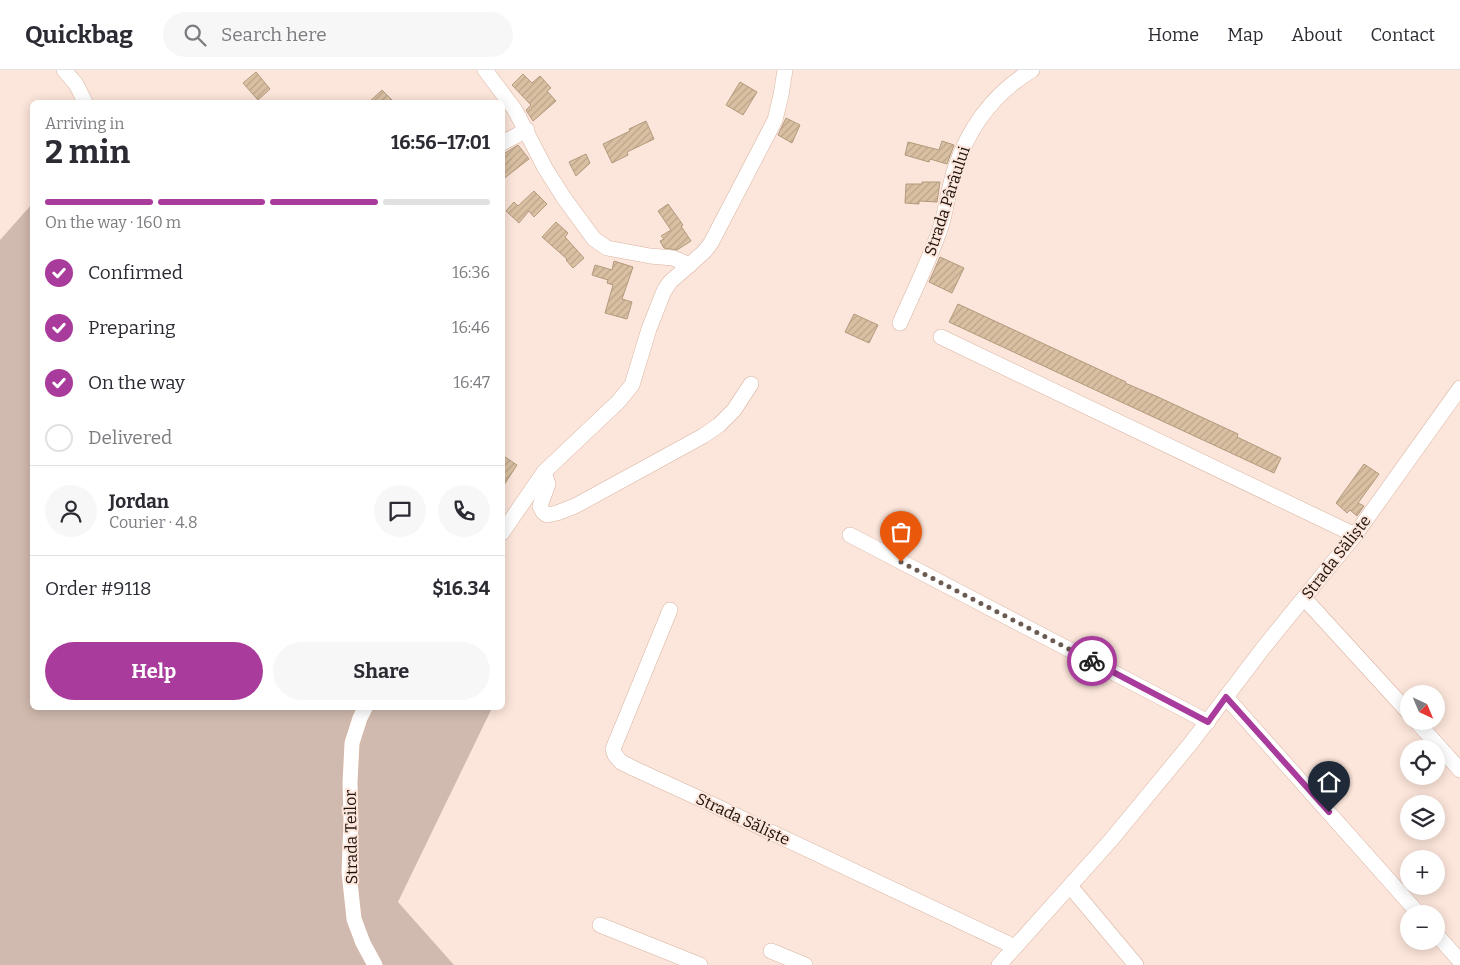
<!DOCTYPE html>
<meta charset="utf-8">
<style>
body{margin:0;font-family:Bitter,serif;background:#f7f7f7;color:#2b2b33;height:100vh;display:flex;flex-direction:column;font-size:19px;white-space:nowrap}
*{box-sizing:border-box;margin:0}
p{font-size:16px;color:#7c7c81}
.icon{flex:none;width:28px;height:28px;fill:none;stroke:currentColor;stroke-width:2;stroke-linecap:round;stroke-linejoin:round}
.map{position:relative;flex:1;overflow:hidden}
.panel{position:absolute;left:30px;top:30px;width:475px;height:610px;display:flex;flex-direction:column;background:#fff;border-radius:8px;box-shadow:0 2px 12px #0003}
.panel>*{flex:none}
.needle{width:32px;rotate:136deg}
.controls{position:absolute;left:1400px;top:615px;display:grid;gap:10px}
.controls a{display:grid;place-items:center;width:45px;height:45px;border-radius:50%;background:#fff;box-shadow:0 2px 12px #0003;font-size:25px}
.pin{position:absolute;display:grid;place-items:center;width:42px;height:42px;color:#fff;margin:-51px -21px;border-radius:50% 50% 50% 0;rotate:-45deg;box-shadow:0 0 5px #0007}
.pin .icon{rotate:45deg}
.courier{position:absolute;display:grid;place-items:center;width:50px;height:50px;margin:-25px;border:4px solid #a83b9b;border-radius:50%;background:#fff;color:#222;box-shadow:0 1px 6px #0007}
.overview em{font-style:normal;font-weight:700}
.overview div{display:flex;flex-direction:column-reverse}
.overview{display:flex;align-items:center;justify-content:space-between;height:85px;padding:0 15px}
h1{font-size:32px;font-weight:700;line-height:38px}
.bar{display:grid;grid-template-columns:repeat(4,1fr);gap:8px 5px;align-content:center;height:60px;padding:0 15px}
.bar i{height:6px;border-radius:4px;background:#e1e1e2}
.bar .active{background:#a83b9b}
.bar p{grid-column:span 4}
.line{display:flex;align-items:center;gap:12px;padding:0 15px;border-top:1px solid #e1e1e2}
.line div{flex:1}
.round{display:grid;place-items:center;flex:none;width:52px;height:52px;border-radius:26px;background:#f7f7f7}
ol{padding:0 15px;list-style:none}
li{display:flex;align-items:center;gap:15px;height:55px}
li p{margin-inline-start:auto}
li .icon{padding:5px;border-radius:50%;background:#a83b9b;color:#fff;stroke-width:4}
li:last-child{color:#7c7c81}
li i{width:28px;height:28px;border:2px solid #e1e1e2;border-radius:50%}
.button{display:flex;gap:10px;margin-top:auto;padding:10px 15px}
.button a{flex:1;height:58px;border-radius:30px;background:#a83b9b;color:#fff;font-size:20px;font-weight:700;line-height:58px;text-align:center}
.button a+a{background:#f7f7f7;color:#2b2b33}
header{display:flex;align-items:center;gap:30px;box-sizing:border-box;height:70px;padding:0 25px;background:#fff;border-bottom:1px solid #e1e1e2}
header strong{font-size:24px}
nav{display:flex;gap:28px;margin-inline-start:auto;font-size:18px}
.search{width:350px;height:45px;background:#f7f7f7;display:flex;align-items:center;gap:12px;box-sizing:border-box;padding:0 18px;border-radius:28px;color:#7c7c81;font-size:19px}
.map>svg:first-child{display:block}
.grass{fill:#d0b9ae}
.building{fill:url(#building-hatch);stroke:#b29a7d}
.lines{fill:none;stroke-linecap:round;stroke-linejoin:round}
.minor-casing{stroke:#d8b3a0;stroke-width:16}
.minor{stroke:#fff;stroke-width:15}
.done{stroke:#6b5b53;stroke-width:5;stroke-dasharray:0 9}
.route{stroke:#a83b9b;stroke-width:6}
.labels{text-anchor:middle;dominant-baseline:central;stroke-width:4;stroke-linejoin:round;paint-order:stroke}
.street-label{font-size:16px;fill:#1d100a;stroke:#fce5da}
</style>
<header>
<strong>Quickbag</strong>
<div class="search"><svg class="icon" aria-label="search" viewBox="0 0 24 24"><circle cx="10" cy="10" r="6"/><path d="M15 15l6 6"/></svg>Search here</div>
<nav><a>Home</a><a>Map</a><a>About</a><a>Contact</a></nav>
</header>
<div class="map">
<svg width="1460" height="895" viewBox="0 0 1460 895">
<defs>
<pattern id="building-hatch" width="6" height="6" patternUnits="userSpaceOnUse" patternTransform="scale(1.25)"><rect width="6" height="6" fill="#dac0a2"/><path d="M-1 1l2-2M0 6l6-6M5 7l2-2" fill="none" stroke="#bba48a"/></pattern>
</defs>
<rect width="100%" height="100%" fill="#fce5da"/>
<!-- grass -->
<polygon class="grass" points="32,134 32,638 492,638 398,832 454,895 0,895 0,170"/>
<!-- building -->
<g class="building">
<polygon points="256,2 270,19 258,30 243,13"/>
<polygon points="523,4 532,13 540,6 551,18 547,21 556,31 533,51 526,40 531,35 512,15"/>
<polygon points="740,12 757,22 743,45 726,35"/>
<polygon points="382,20 394,32 369,32"/>
<polygon points="786,48 800,55 792,73 778,65"/>
<polygon points="646,51 654,69 627,82 628,85 612,93 603,74 630,61 629,59"/>
<polygon points="942,71 954,75 947,94 930,89 929,92 905,85 908,72 939,80"/>
<polygon points="518,75 529,89 502,110 502,85"/>
<polygon points="586,84 590,93 576,106 569,92"/>
<polygon points="922,112 940,112 937,132 919,131 919,134 905,133 906,114 922,114"/>
<polygon points="534,121 547,134 534,147 529,141 519,153 506,141 514,132 518,136"/>
<polygon points="668,134 683,155 681,156 691,171 677,180 664,178 660,171 664,169 661,166 671,160 658,141"/>
<polygon points="556,152 568,163 565,167 584,188 573,198 566,190 567,189 542,167"/>
<polygon points="940,187 964,198 952,223 929,212"/>
<polygon points="614,191 633,197 622,229 632,232 627,249 605,243 613,215 607,213 608,210 592,205 595,195 612,200"/>
<polygon points="958,234 1126,312 1125,313 1158,327 1238,364 1237,367 1281,388 1274,403 949,252"/>
<polygon points="854,244 878,255 869,273 845,262"/>
<polygon points="502,385 517,395 502,418"/>
<polygon points="1364,394 1379,404 1358,433 1364,436 1357,446 1350,440 1347,443 1336,433"/>
</g>
<g class="lines">
<defs>
<g id="minor">
<polyline points="64,0 76,14 85,32"/>
<polyline points="485,0 515,40 545,98 564,128 594,169 607,178 650,186 673,188 690,195"/>
<polyline points="502,73 527,60"/>
<path d="M900 253C913 223 928 193 939 162 947 141 948 117 956 96 970 55 996 22 1032 0"/>
<polyline points="941,267 1355,465"/>
<polyline points="544,402 548,414 540,436 543,442 547,445 557,443 575,436 703,366 719,355 734,340 751,314"/>
<polyline points="502,463 544,402 618,332 632,315 649,259 664,221 670,212 704,182 711,173 775,50 781,25 785,0"/>
<polyline points="850,465 1208,652"/>
<polyline points="1304,528 1409,643"/>
<polyline points="670,540 613,679 615,685 621,692 635,699 705,731 1015,877"/>
<polyline points="1226,627 1419,844"/>
<polyline points="365,638 360,648 352,673 350,713 351,752 349,802 354,849 363,873 375,895"/>
<polyline points="1416,651 1460,700"/>
<polyline points="1070,816 1136,895"/>
<polyline points="600,855 700,895"/>
<polyline points="1436,864 1460,891"/>
<polyline points="771,881 805,895"/>
<polyline points="999,895 1111,770 1191,673 1264,577 1355,465 1460,318"/>
</g>
</defs>
<!-- minor casing -->
<use href="#minor" class="minor-casing"/>
<!-- minor -->
<use href="#minor" class="minor"/>
</g>
<g class="lines">
<!-- done -->
<polyline class="done" points="901,492 1092,591"/>
<!-- route -->
<polyline class="route" points="1092,591 1208,652 1226,627 1329,742"/>
</g>
<g class="labels">
<!-- street labels -->
<g class="street-label">
<text transform="translate(947 131) rotate(-72)">Strada Pârâului</text>
<text transform="translate(1336 487) rotate(-52)">Strada Săliște</text>
<text transform="translate(743 749) rotate(25)">Strada Săliște</text>
<text transform="translate(351 767) rotate(-91)">Strada Teilor</text>
</g>
</g>
</svg>
<div class="controls">
<a><svg class="needle" viewBox="-14 -14 28 28"><path d="M0-13l5 13h-10z" fill="#e53935"/><path d="M0 13l5-13h-10z" fill="#7c7c81"/></svg></a>
<a><svg class="icon" aria-label="locate" viewBox="0 0 24 24"><circle cx="12" cy="12" r="6"/><path d="M12 2v4M12 18v4M2 12h4M18 12h4"/></svg></a>
<a><svg class="icon" aria-label="layers" viewBox="0 0 24 24"><path d="M12 4l9 5-9 5-9-5zM3 14l9 5 9-5"/></svg></a>
<a>+</a>
<a>−</a>
</div>
<div class="pin" style="left:901px;top:492px;background:#ea580c"><svg class="icon" aria-label="bag" viewBox="0 0 24 24"><path d="M5 8h14l-1 12H6zM9 8a3 3 0 0 1 6 0"/></svg></div>
<div class="pin" style="left:1329px;top:742px;background:#1f2937"><svg class="icon" aria-label="home" viewBox="0 0 24 24"><path d="M3 11l9-7 9 7M6 9v11h12V9"/></svg></div>
<div class="courier" style="left:1092px;top:591px"><svg class="icon" aria-label="bike" viewBox="0 0 24 24"><circle cx="6" cy="16" r="4"/><circle cx="18" cy="16" r="4"/><path d="M6 16l4-8h5l3 8M10 8l3 8H6M13 5h3"/></svg></div>
<section class="panel">
<div class="overview"><div><h1>2 min</h1><p>Arriving in</p></div><em>16:56–17:01</em></div>
<div class="bar"><i class="active"></i><i class="active"></i><i class="active"></i><i></i><p>On the way · 160 m</p></div>
<ol>
<li><svg class="icon" aria-label="check" viewBox="0 0 24 24"><path d="M5 12l5 5 9-10"/></svg>Confirmed<p>16:36</p></li>
<li><svg class="icon" aria-label="check" viewBox="0 0 24 24"><path d="M5 12l5 5 9-10"/></svg>Preparing<p>16:46</p></li>
<li><svg class="icon" aria-label="check" viewBox="0 0 24 24"><path d="M5 12l5 5 9-10"/></svg>On the way<p>16:47</p></li>
<li><i></i>Delivered</li>
</ol>
<div class="line" style="height:90px"><a class="round"><svg class="icon" aria-label="person" viewBox="0 0 24 24"><circle cx="12" cy="8" r="4"/><path d="M4 21q1-7 8-7t8 7"/></svg></a><div><b>Jordan</b><p>Courier · 4.8</p></div><a class="round"><svg class="icon" aria-label="chat" viewBox="0 0 24 24"><path d="M4 5h16v11H9l-5 4z"/></svg></a><a class="round"><svg class="icon" aria-label="phone" viewBox="0 0 24 24"><path d="M5 4h4l2 5-3 2q2 4 5 5l2-3 5 2v4C11 20 4 13 5 4z"/></svg></a></div>
<div class="line" style="height:65px"><div>Order #9118</div><b>$16.34</b></div>
<div class="button"><a>Help</a><a>Share</a></div>
</section>
</div>
